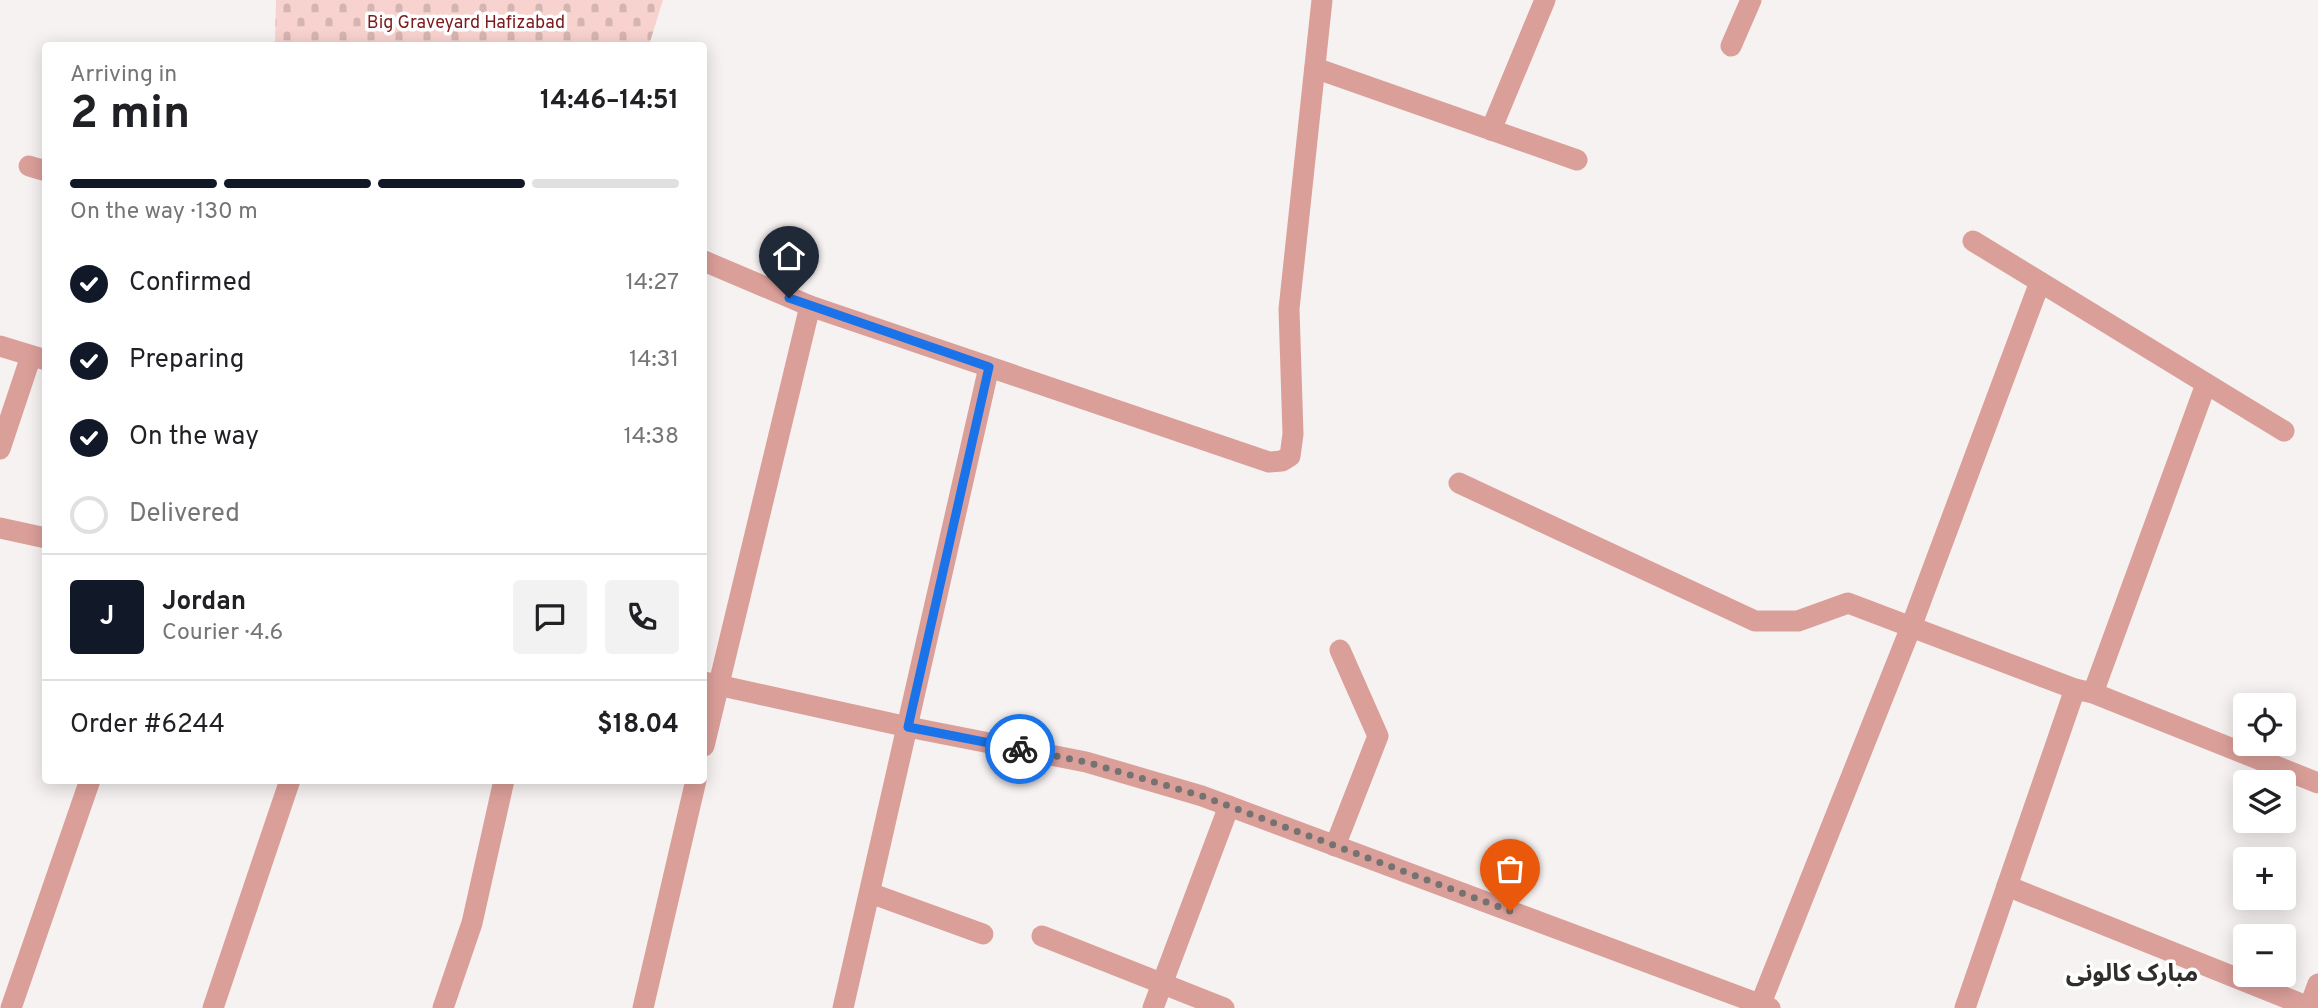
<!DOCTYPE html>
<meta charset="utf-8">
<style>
body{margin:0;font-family:Overpass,"Noto Sans Arabic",sans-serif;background:#f2f2f2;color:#202124;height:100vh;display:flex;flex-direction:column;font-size:26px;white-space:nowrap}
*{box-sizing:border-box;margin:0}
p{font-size:23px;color:#757577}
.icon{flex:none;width:38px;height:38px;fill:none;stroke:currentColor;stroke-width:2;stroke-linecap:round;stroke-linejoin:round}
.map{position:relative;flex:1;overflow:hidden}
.drawer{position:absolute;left:42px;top:42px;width:665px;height:742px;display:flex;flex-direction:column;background:#fff;border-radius:7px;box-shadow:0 4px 18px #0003}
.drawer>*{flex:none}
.tools{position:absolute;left:2233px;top:693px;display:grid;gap:14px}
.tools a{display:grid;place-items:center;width:63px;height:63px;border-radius:7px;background:#fff;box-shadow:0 4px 18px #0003;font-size:35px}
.pin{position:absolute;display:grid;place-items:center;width:60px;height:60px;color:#fff;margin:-72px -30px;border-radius:50% 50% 50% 0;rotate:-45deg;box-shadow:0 0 7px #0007}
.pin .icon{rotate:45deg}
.courier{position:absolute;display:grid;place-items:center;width:70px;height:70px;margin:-35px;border:5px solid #1a73e8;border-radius:50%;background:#fff;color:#222;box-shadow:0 2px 9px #0007}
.headline em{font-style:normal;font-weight:700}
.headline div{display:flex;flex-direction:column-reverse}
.headline{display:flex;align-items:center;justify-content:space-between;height:119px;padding:0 28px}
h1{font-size:46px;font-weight:700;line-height:52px}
.bar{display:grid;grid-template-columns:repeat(4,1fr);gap:10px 7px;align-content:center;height:84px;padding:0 28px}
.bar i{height:9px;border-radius:5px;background:#e0e0e0}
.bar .active{background:#111827}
.bar p{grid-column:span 4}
.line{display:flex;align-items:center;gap:18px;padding:0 28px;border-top:2px solid #e0e0e0}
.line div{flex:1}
.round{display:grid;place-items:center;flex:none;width:74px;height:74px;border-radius:7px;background:#f2f2f2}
ol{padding:0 28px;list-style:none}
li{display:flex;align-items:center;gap:21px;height:77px}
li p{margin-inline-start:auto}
li .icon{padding:7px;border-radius:50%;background:#111827;color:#fff;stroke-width:4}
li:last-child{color:#757577}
li i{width:38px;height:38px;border:4px solid #e0e0e0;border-radius:50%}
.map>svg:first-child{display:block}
.cemetery{fill:url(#cemetery-stones)}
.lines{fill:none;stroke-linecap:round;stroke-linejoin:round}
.street{stroke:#db9f99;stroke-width:21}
.done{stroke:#757372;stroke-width:7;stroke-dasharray:0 12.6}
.route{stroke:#1a73e8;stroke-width:9}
.labels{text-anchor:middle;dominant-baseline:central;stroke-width:7;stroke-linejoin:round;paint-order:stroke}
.park-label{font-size:18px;fill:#7d1a1d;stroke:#fff}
.district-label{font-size:24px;font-weight:bold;fill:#2f2e2d;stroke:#fff}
</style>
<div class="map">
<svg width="2318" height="1008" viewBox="0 0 2318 1008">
<defs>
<pattern id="cemetery-stones" width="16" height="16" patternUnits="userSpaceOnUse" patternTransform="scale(1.75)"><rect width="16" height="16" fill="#f8d2ce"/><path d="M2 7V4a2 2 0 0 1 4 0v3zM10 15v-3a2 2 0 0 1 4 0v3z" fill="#d5b5b1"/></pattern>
</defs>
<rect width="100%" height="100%" fill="#f6f2f1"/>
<!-- cemetery -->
<polygon class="cemetery" points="276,0 663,0 649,45 275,46"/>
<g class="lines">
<!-- street -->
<g class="street">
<polyline points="1731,46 1751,0"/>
<polyline points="1315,68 1577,160"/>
<polyline points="1491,130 1545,0"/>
<polyline points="29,166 46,171"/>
<polyline points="1973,241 2284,431"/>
<polyline points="704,261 810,306 1269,462 1282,461 1290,456 1293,434 1289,309 1322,0"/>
<polyline points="0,346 46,360"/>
<polyline points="0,449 31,356"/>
<polyline points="1459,483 1755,621 1798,621 1848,603 2075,689 2093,693 2318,783"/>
<polyline points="0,528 46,538"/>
<polyline points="704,682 908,727 1086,762 1202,796 1770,1008"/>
<polyline points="2093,693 2206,384"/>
<polyline points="704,746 810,306"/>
<polyline points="1335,846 1378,736 1340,650"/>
<polyline points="2007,886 2309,1007"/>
<polyline points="870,893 983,934"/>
<polyline points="1042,936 1224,1008"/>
<polyline points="11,1008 90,780"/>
<polyline points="213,1008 290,780"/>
<polyline points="443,1008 472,923 504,780"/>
<polyline points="643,1008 696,780"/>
<polyline points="843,1008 989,367"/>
<polyline points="1153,1008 1229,806"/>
<polyline points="1759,1008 1911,627 2040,282"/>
<polyline points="1965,1008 2075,689"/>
<polyline points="2309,1008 2318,984"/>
</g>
</g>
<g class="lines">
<!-- done -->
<polyline class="done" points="1020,749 1086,762 1202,796 1510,911"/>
<!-- route -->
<polyline class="route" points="789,298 989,367 908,727 1020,749"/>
</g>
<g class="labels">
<!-- park labels -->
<g class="park-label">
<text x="466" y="23">Big Graveyard Hafizabad</text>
</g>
<!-- district labels -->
<g class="district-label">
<text x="2132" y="975">مبارک کالونی</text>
</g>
</g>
</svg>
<div class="tools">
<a><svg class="icon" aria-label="locate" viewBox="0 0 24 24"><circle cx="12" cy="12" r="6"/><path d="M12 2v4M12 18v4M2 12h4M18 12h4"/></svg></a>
<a><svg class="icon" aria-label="layers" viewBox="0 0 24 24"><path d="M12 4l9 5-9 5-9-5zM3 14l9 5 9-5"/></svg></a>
<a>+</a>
<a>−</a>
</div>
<div class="pin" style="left:1510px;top:911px;background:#ea580c"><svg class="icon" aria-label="bag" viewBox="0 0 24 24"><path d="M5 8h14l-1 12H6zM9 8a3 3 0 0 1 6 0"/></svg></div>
<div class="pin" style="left:789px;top:298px;background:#1f2937"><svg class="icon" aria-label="home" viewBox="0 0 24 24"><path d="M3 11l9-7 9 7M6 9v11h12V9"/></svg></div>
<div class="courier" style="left:1020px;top:749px"><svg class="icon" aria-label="bike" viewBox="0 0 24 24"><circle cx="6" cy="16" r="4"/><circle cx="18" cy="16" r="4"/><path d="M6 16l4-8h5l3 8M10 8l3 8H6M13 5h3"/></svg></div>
<section class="drawer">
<div class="headline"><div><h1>2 min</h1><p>Arriving in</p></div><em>14:46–14:51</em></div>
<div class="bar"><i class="active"></i><i class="active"></i><i class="active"></i><i></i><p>On the way · 130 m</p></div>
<ol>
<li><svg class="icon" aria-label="check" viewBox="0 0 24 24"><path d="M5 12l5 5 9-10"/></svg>Confirmed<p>14:27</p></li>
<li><svg class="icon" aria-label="check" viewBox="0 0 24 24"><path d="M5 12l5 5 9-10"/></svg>Preparing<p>14:31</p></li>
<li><svg class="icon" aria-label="check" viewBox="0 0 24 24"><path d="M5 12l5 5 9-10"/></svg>On the way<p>14:38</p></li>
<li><i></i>Delivered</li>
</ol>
<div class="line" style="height:126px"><b class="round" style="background:#111827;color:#fff">J</b><div><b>Jordan</b><p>Courier · 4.6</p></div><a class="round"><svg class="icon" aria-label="chat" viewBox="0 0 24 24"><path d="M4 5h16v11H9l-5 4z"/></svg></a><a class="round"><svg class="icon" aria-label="phone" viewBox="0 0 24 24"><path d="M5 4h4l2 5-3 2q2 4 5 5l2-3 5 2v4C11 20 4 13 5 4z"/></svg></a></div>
<div class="line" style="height:91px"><div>Order #6244</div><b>$18.04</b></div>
</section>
</div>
